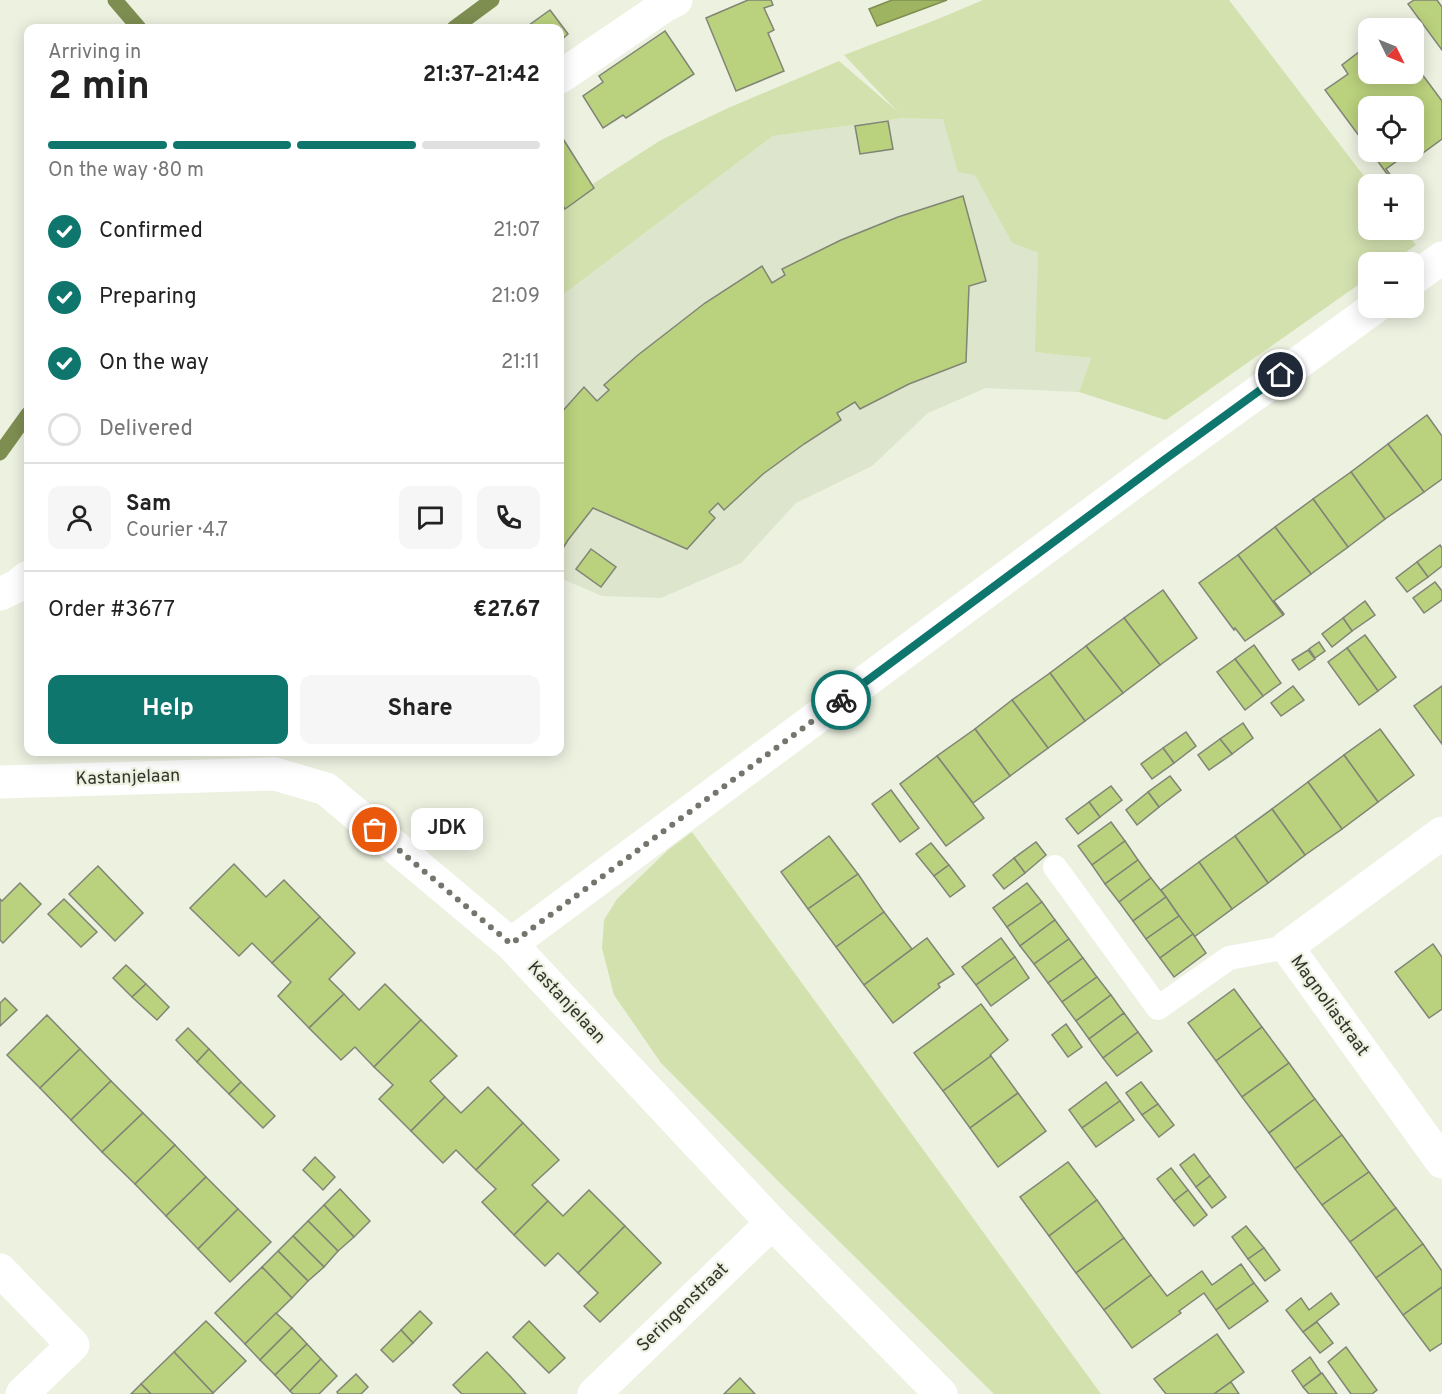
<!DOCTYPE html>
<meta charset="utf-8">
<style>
body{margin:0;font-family:Overpass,sans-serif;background:#f6f6f6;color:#222;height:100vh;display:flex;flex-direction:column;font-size:22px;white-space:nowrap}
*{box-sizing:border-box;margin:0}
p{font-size:20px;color:#767676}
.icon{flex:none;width:33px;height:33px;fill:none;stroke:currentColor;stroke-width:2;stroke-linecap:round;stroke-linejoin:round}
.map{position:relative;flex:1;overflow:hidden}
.drawer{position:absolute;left:24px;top:24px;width:540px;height:732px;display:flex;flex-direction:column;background:#fff;border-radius:12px;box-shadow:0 3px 15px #0003}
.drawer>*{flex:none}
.needle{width:39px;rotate:133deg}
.tools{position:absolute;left:1358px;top:18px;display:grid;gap:12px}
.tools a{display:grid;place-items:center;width:66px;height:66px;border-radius:12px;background:#fff;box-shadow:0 3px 15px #0003;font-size:30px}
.pin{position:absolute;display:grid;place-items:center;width:51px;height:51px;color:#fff;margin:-26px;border:3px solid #fff;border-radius:50%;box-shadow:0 2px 6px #0007}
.courier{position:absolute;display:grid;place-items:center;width:60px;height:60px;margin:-30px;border:4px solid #0f766e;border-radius:50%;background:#fff;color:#222;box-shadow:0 2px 8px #0007}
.bubble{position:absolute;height:42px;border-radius:12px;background:#fff;box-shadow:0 3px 15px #0003;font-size:20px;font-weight:700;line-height:42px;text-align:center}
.headline em{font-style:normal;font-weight:700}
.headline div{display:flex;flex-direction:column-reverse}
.headline{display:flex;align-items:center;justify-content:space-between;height:102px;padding:0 24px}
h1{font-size:39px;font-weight:700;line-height:45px}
.bar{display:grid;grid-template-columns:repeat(4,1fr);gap:9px 6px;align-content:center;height:72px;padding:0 24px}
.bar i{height:8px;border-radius:4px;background:#e0e0e0}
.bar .current{background:#0f766e}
.bar p{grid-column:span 4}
.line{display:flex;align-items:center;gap:15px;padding:0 24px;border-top:2px solid #e0e0e0}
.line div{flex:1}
.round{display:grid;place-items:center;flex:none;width:63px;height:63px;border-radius:12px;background:#f6f6f6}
ol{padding:0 24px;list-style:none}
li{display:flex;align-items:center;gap:18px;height:66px}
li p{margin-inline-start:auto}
li .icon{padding:6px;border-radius:50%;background:#0f766e;color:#fff;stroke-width:4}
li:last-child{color:#767676}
li i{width:33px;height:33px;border:3px solid #e0e0e0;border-radius:50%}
.cta{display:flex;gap:12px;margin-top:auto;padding:12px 24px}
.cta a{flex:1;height:69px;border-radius:12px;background:#0f766e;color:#fff;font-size:24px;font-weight:700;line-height:69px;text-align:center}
.cta a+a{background:#f6f6f6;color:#222}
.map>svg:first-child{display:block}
.built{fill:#dee5cd}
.green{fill:#d3e1af}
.water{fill:#9eb461;stroke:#7e8e51;stroke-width:1.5}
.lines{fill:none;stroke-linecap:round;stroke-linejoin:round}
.stream{stroke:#7e8e51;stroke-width:15}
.building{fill:#bad17d;stroke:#808576;stroke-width:1.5}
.service{stroke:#fff;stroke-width:24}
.minor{stroke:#fff;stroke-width:33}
.tertiary{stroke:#fff;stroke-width:33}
.done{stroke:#73766c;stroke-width:6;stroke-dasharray:0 10.8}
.route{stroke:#0f766e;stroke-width:8}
.labels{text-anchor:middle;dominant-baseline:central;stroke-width:4.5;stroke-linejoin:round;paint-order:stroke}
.street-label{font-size:18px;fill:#32342d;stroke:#ecf1e0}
</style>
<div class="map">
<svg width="1442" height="1394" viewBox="0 0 1442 1394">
<rect width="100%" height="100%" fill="#ecf1e0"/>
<!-- built -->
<polygon class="built" points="904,118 945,118 1012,243 1038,253 1036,352 1091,358 1079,392 986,388 928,413 872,466 796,503 741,563 661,598 602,596 560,578 560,297 773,136"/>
<!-- green -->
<g class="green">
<polygon points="983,0 1229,0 1370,184 1368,184 1368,230 1404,230 1416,245 1391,262 1368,262 1368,278 1166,420 1079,392 1091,358 1035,352 1038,253 1012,243 975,175 958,172 943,119 904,118 773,136 560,297 560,208 574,196 661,140 726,109 839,61 897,111 844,55 938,19"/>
<polygon points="692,832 1101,1394 994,1394 781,1184 661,1063 614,995 602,948 604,920 617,899 668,850"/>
</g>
<!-- water -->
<polygon class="water" points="892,0 947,0 877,26 869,9"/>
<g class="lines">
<!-- stream -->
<g class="stream">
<polyline points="115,0 139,28"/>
<polyline points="454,28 492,0"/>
<polyline points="0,453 28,414"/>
</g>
</g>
<!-- building -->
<g class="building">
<polygon points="748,0 771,0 773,5 764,8 774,30 768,33 784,71 736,91 706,18"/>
<polygon points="1414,0 1437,0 1442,7 1442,50 1408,4"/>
<polygon points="550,10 568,34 560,41 560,28 525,28"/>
<polygon points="665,31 694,74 626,118 623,115 603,128 583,96 603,82 599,76"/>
<polygon points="1368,45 1368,74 1413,74 1413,62 1442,101 1442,139 1412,161 1407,154 1386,169 1392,177 1390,178 1371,152 1413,152 1413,106 1368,106 1368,148 1325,90 1348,74 1342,65"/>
<polygon points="888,121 893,149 860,154 855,126"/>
<polygon points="560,134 594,188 565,209 560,201"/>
<polygon points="963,196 986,281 969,286 966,362 909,384 860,409 855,402 837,413 841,420 804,444 763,474 724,510 718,503 709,512 715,518 687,549 593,508 568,540 560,553 560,414 584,387 597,401 609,390 604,385 638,355 705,303 762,266 772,283 785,275 782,269 841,240 898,217"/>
<polygon points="1427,415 1442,436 1442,479 1424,492 1388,444"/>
<polygon points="1388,444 1424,492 1385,519 1351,472"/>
<polygon points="1351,472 1385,519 1348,547 1313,499"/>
<polygon points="1313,499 1348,547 1311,574 1275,527"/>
<polygon points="1275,527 1311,574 1274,601 1284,614 1283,615 1238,555"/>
<polygon points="1440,545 1442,548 1442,566 1428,577 1417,562"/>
<polygon points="591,549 616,567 601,587 576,569"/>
<polygon points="1238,555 1283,615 1245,641 1235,628 1234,630 1199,583"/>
<polygon points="1417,562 1428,577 1407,592 1396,578"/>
<polygon points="1435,582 1442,591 1442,600 1424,613 1413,598"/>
<polygon points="1163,590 1197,638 1160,665 1124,618"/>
<polygon points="1365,601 1375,615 1352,631 1343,618"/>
<polygon points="1124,618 1160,665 1123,693 1086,646"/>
<polygon points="1343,618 1352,631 1332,647 1322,634"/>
<polygon points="1365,635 1396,677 1378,691 1347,648"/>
<polygon points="1319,642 1325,651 1315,658 1309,649"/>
<polygon points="1254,645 1281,683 1263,696 1235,659"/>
<polygon points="1086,646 1123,693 1085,721 1050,673"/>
<polygon points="1347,648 1378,691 1359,705 1328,662"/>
<polygon points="1308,650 1315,659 1299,670 1292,660"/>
<polygon points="1235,659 1263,696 1245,710 1217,672"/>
<polygon points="1050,673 1085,721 1048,748 1012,700"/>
<polygon points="1293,686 1304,700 1281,716 1271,703"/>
<polygon points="1442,686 1442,744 1414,706"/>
<polygon points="1012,700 1048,748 1010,776 975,729"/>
<polygon points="1243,723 1253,738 1232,754 1220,739"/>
<polygon points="975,729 1010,776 973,803 937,756"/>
<polygon points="1380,729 1414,775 1378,802 1344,755"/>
<polygon points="1186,732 1196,746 1174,763 1163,748"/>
<polygon points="1220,739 1232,754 1209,770 1198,755"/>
<polygon points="1163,748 1174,763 1152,779 1141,764"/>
<polygon points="1344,755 1378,802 1342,829 1308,782"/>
<polygon points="937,756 984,818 946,846 900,784"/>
<polygon points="1170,776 1181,790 1159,807 1148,792"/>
<polygon points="1308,782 1342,829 1305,855 1272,809"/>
<polygon points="1111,786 1122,800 1100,817 1089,802"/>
<polygon points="891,790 919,828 900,842 872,804"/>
<polygon points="1148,792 1159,807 1137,825 1126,810"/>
<polygon points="1089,802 1100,817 1078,834 1066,819"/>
<polygon points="1272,809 1305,855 1268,883 1235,836"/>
<polygon points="1111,822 1125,841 1092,865 1078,846"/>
<polygon points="829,836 858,874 808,909 781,872"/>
<polygon points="1235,836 1268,883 1232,909 1199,862"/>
<polygon points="1125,841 1138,860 1105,884 1092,865"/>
<polygon points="1036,842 1046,855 1025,873 1014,858"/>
<polygon points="931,843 949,865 934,876 916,854"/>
<polygon points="1014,858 1025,873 1004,889 993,875"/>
<polygon points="1138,860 1151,878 1119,902 1105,884"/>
<polygon points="1199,862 1232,909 1194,937 1161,890"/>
<polygon points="234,864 266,897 284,880 320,917 272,963 252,943 239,956 190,908"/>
<polygon points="949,865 965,886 950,897 934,876"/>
<polygon points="98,866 143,913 115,941 69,894"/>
<polygon points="858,874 884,912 836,947 808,909"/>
<polygon points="1151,878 1166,897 1133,921 1119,902"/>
<polygon points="20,883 41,904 3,943 0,940 0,899 2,901"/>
<polygon points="1027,883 1042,902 1007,927 993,908"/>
<polygon points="1166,897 1179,916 1146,939 1133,921"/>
<polygon points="64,899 97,932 81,947 48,914"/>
<polygon points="1042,902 1055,920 1020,946 1007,927"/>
<polygon points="884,912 912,949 864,985 836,947"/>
<polygon points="1179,916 1193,934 1160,958 1146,939"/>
<polygon points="320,917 355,953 329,979 344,994 309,1028 278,996 291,982 272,963"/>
<polygon points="1055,920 1069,939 1034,964 1020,946"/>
<polygon points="1193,934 1206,953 1174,977 1160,958"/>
<polygon points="927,938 954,974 938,984 940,987 893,1023 864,985"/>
<polygon points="1001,938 1015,957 976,985 962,967"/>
<polygon points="1069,939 1083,958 1048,983 1034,964"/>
<polygon points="1433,944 1442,957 1442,1009 1429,1018 1395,972"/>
<polygon points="1015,957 1029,978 991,1006 976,985"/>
<polygon points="1083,958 1097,977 1062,1002 1048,983"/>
<polygon points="126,965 146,984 132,997 113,978"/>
<polygon points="1097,977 1111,995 1076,1021 1062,1002"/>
<polygon points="146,984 169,1007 157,1020 132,997"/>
<polygon points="385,984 421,1020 374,1067 355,1047 341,1060 309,1028 344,994 359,1010"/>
<polygon points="1234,989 1262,1027 1216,1061 1188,1023"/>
<polygon points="1111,995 1124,1013 1089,1039 1076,1021"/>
<polygon points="5,998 17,1010 0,1026 0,1003"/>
<polygon points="981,1004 1008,1040 990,1055 991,1056 943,1091 914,1053"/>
<polygon points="1124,1013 1138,1032 1103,1058 1089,1039"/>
<polygon points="47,1015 80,1049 40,1088 7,1055"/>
<polygon points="421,1020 457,1056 430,1081 445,1097 411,1131 379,1099 393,1085 374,1067"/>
<polygon points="1066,1024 1082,1047 1068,1057 1052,1035"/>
<polygon points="1262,1027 1289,1063 1242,1097 1216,1061"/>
<polygon points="188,1028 209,1049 197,1062 176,1040"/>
<polygon points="1138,1032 1152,1051 1117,1076 1103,1058"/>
<polygon points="80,1049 111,1081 71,1120 40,1088"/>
<polygon points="209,1049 241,1082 229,1094 197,1062"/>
<polygon points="991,1056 1018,1093 970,1128 943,1091"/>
<polygon points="1289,1063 1315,1099 1269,1133 1242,1097"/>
<polygon points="111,1081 143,1113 102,1152 71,1120"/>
<polygon points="241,1082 275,1116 263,1128 229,1094"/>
<polygon points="1106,1082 1120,1101 1082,1128 1069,1110"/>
<polygon points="1141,1082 1158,1104 1142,1115 1126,1093"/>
<polygon points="488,1087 523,1123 476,1170 456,1150 443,1163 411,1131 445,1097 461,1113"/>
<polygon points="1018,1093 1046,1131 998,1167 970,1128"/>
<polygon points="1315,1099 1342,1135 1295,1169 1269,1133"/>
<polygon points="1120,1101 1134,1120 1096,1147 1082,1128"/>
<polygon points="1158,1104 1174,1125 1159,1137 1142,1115"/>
<polygon points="143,1113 175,1145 135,1184 102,1152"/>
<polygon points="523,1123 559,1160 532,1185 548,1201 514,1235 482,1202 496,1189 476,1170"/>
<polygon points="1342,1135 1369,1172 1322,1205 1295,1169"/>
<polygon points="175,1145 206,1177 166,1216 135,1184"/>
<polygon points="1194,1154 1210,1176 1196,1187 1180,1165"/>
<polygon points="315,1157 335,1177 323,1190 303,1170"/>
<polygon points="1068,1162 1097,1200 1049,1236 1020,1197"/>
<polygon points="1171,1168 1188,1190 1174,1201 1157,1179"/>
<polygon points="1369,1172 1396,1208 1350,1242 1322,1205"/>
<polygon points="1210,1176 1226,1197 1212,1208 1196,1187"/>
<polygon points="206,1177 238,1209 198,1249 166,1216"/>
<polygon points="340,1189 370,1221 354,1237 324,1205"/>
<polygon points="589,1190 625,1226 578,1273 558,1253 545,1266 514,1235 548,1201 563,1216"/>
<polygon points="1188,1190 1207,1215 1194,1226 1174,1201"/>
<polygon points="1097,1200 1124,1238 1076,1273 1049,1236"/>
<polygon points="324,1205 354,1237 338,1251 308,1221"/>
<polygon points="1396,1208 1423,1244 1376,1278 1350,1242"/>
<polygon points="238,1209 271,1242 230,1282 198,1249"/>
<polygon points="308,1221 338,1251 324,1267 293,1236"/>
<polygon points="625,1226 661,1263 600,1322 584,1306 598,1293 578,1273"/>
<polygon points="1246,1226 1264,1248 1248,1259 1232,1237"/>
<polygon points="293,1236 324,1267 308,1281 278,1251"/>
<polygon points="1124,1238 1151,1275 1104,1310 1076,1273"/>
<polygon points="1423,1244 1442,1271 1442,1287 1403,1315 1376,1278"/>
<polygon points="1264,1248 1280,1270 1265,1281 1248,1259"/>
<polygon points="278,1251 308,1281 292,1298 262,1267"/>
<polygon points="1241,1264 1254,1283 1216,1310 1204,1293 1179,1311 1181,1313 1132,1348 1104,1310 1151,1275 1167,1296 1202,1271 1212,1285"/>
<polygon points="262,1267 292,1298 245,1344 215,1313"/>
<polygon points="1254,1283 1268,1301 1229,1329 1216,1310"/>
<polygon points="1442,1287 1442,1343 1430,1351 1403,1315"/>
<polygon points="1331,1293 1339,1304 1303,1332 1286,1310 1301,1298 1309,1310"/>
<polygon points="420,1311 432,1323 413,1343 401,1330"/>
<polygon points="276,1313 292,1328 260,1360 245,1344"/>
<polygon points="206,1321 246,1361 213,1393 174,1352"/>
<polygon points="529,1321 565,1358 549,1373 513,1337"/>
<polygon points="1317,1322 1333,1343 1320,1353 1303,1332"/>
<polygon points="292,1328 307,1344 275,1375 260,1360"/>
<polygon points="401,1330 413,1343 393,1362 381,1350"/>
<polygon points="1217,1334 1244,1372 1214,1394 1166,1394 1154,1379"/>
<polygon points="307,1344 321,1359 290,1391 275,1375"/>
<polygon points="1346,1347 1377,1390 1372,1394 1351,1394 1328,1362"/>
<polygon points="174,1352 213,1393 212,1394 151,1394 141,1384"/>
<polygon points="487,1352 511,1377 526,1394 462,1394 453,1385"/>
<polygon points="1310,1357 1321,1373 1303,1387 1292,1371"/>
<polygon points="321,1359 337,1376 319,1394 293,1394 290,1391"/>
<polygon points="1322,1373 1337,1394 1309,1394 1303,1387"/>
<polygon points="356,1374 368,1387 361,1394 338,1394 337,1392"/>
<polygon points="740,1378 755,1394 724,1394"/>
<polygon points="1231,1382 1239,1394 1214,1394"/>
<polygon points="141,1384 151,1394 131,1394"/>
</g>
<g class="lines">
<!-- service -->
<polyline class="service" points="1055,867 1158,1008 1229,958 1287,947"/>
<!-- minor -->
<g class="minor">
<polyline points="560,77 664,6 676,0"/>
<polyline points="0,594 17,586 28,577"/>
<polyline points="0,782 275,774 326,789 511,944"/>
<polyline points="1442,833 1287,947 1442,1162"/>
<polyline points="0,1270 73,1345 22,1394"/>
<polyline points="594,1394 772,1223"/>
</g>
<!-- tertiary -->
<g class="tertiary">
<polyline points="1413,279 1442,258"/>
<polyline points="941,1394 772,1223 511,944 1164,460 1374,308"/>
</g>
</g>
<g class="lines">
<!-- done -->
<polyline class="done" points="375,830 511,944 841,700"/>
<!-- route -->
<polyline class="route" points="841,700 1164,460 1281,375"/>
</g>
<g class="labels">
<!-- street labels -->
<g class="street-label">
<text transform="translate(128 778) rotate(-2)">Kastanjelaan</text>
<text transform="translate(566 1003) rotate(47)">Kastanjelaan</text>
<text transform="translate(1329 1006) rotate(54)">Magnoliastraat</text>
<text transform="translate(683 1308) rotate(-44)">Seringenstraat</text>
</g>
</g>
</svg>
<div class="tools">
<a><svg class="needle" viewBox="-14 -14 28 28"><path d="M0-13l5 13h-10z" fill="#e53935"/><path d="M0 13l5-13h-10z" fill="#767676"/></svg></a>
<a><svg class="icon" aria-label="locate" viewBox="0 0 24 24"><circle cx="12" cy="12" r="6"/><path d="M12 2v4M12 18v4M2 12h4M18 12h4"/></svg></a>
<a>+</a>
<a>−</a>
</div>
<div class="pin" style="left:375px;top:830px;background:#ea580c"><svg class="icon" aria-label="bag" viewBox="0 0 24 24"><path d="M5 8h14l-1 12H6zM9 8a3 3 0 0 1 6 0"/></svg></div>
<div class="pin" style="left:1281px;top:375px;background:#1f2937"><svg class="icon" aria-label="home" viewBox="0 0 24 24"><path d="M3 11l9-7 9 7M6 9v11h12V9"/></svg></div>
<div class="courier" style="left:841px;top:700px"><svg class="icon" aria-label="bike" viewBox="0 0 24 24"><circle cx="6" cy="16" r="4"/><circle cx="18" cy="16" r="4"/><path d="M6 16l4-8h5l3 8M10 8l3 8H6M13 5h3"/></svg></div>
<div class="bubble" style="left:411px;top:808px;width:72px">JDK</div>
<section class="drawer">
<div class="headline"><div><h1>2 min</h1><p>Arriving in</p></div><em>21:37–21:42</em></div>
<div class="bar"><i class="current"></i><i class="current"></i><i class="current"></i><i></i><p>On the way · 80 m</p></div>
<ol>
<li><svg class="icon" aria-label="check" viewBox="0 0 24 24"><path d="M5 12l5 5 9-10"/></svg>Confirmed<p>21:07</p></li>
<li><svg class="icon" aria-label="check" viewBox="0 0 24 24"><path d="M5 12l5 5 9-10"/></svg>Preparing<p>21:09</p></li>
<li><svg class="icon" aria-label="check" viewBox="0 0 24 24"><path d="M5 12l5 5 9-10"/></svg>On the way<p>21:11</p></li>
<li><i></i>Delivered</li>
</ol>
<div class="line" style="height:108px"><a class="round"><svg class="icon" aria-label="person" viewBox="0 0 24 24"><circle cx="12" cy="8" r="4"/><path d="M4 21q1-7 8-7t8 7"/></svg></a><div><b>Sam</b><p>Courier · 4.7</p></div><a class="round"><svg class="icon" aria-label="chat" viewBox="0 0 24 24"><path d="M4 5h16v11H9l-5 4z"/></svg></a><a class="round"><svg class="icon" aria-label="phone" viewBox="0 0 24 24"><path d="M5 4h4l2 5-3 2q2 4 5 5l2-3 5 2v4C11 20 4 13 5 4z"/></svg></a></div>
<div class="line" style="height:78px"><div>Order #3677</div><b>€27.67</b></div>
<div class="cta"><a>Help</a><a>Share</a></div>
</section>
</div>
